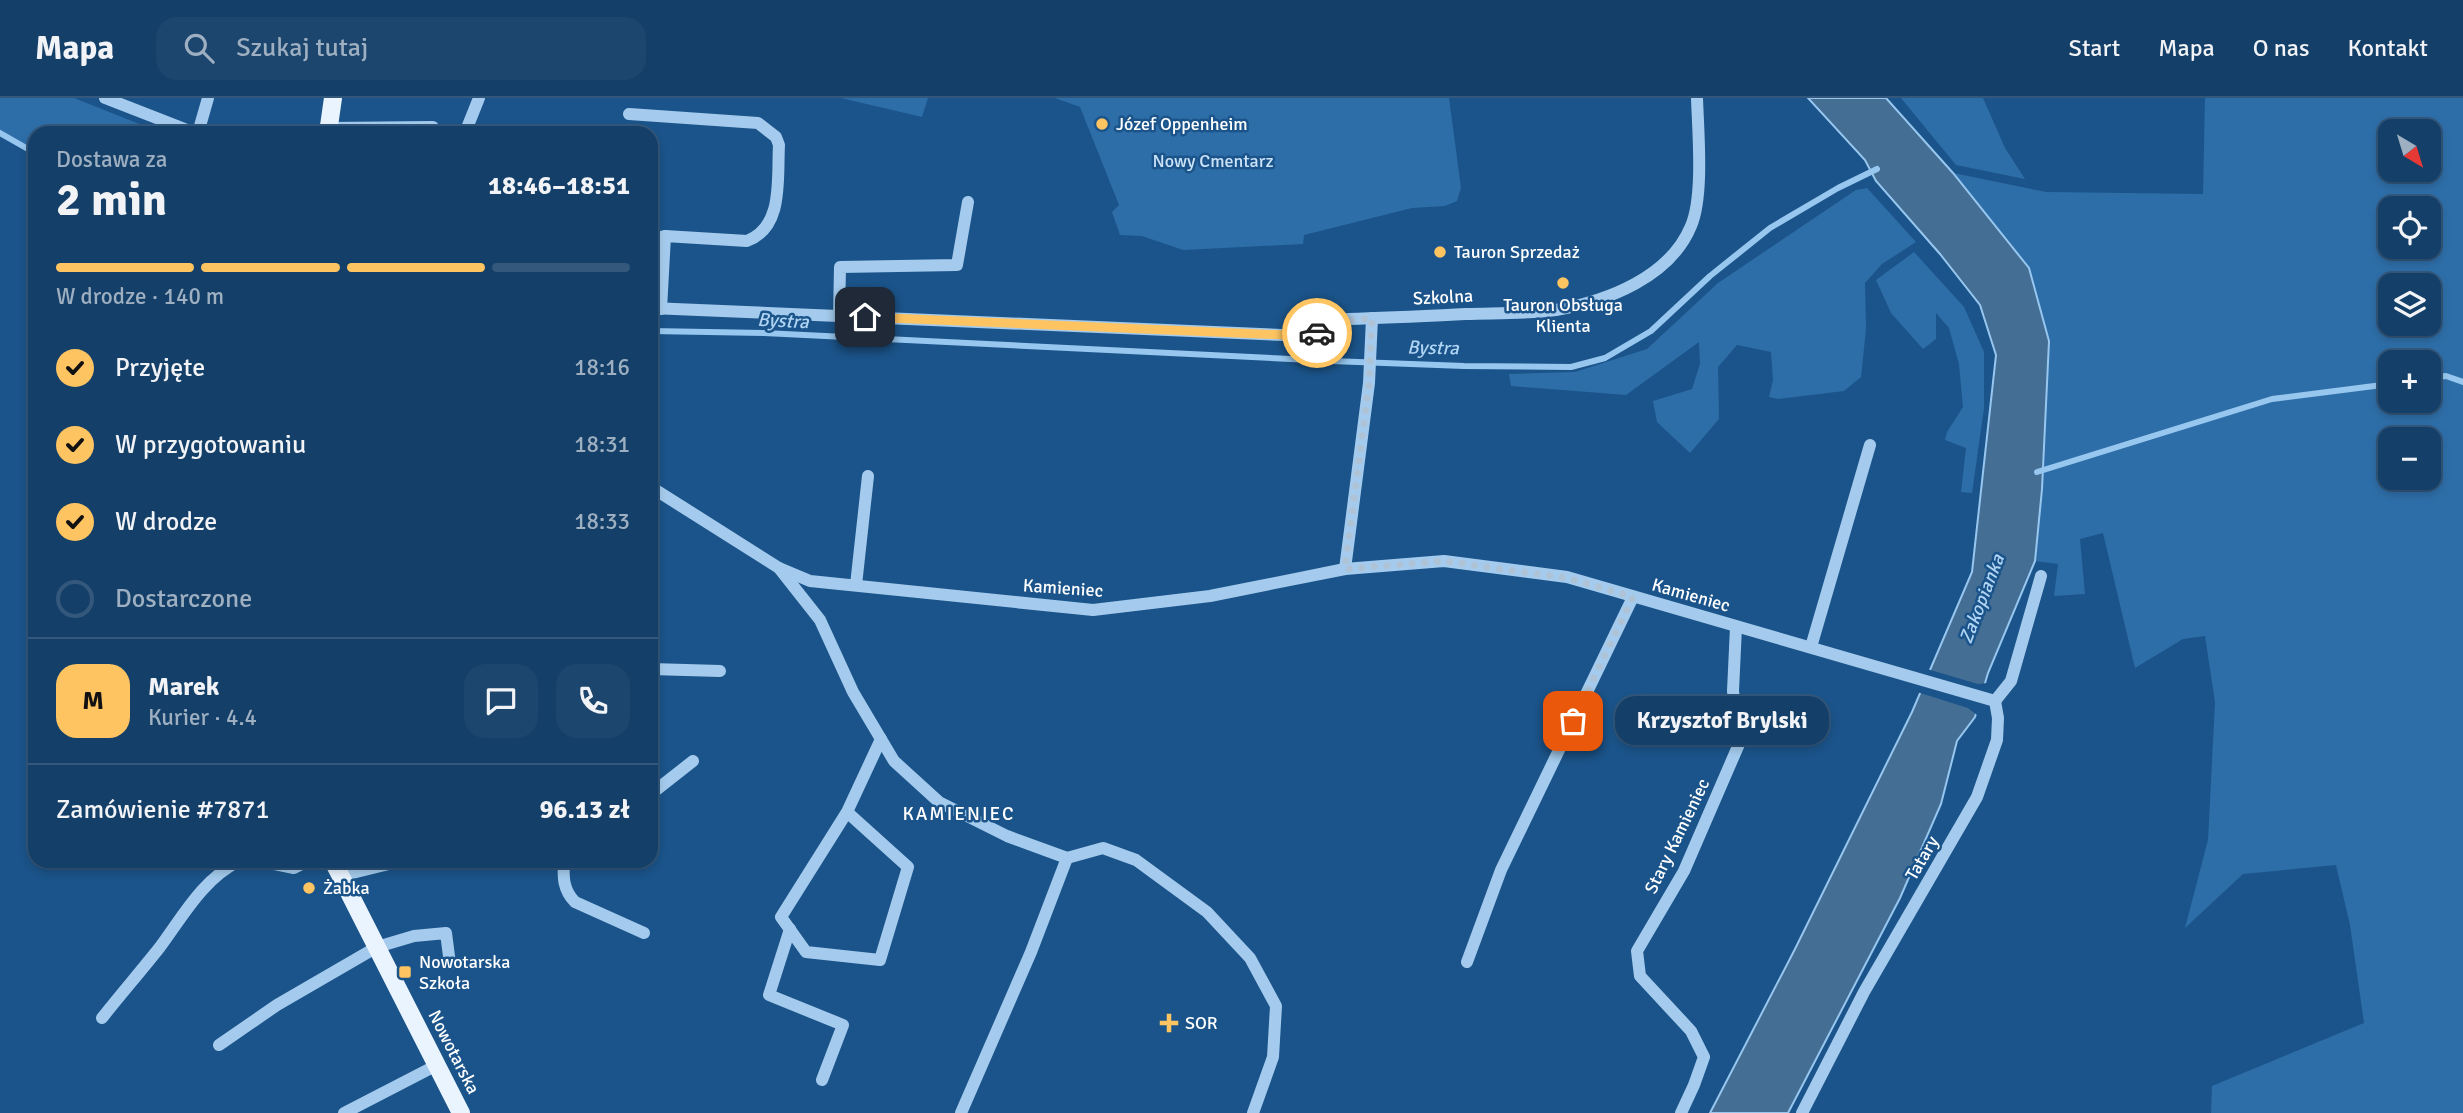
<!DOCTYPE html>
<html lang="pl">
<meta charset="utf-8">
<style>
body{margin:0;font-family:Signika,sans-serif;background:#1d466e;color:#f1f3f6;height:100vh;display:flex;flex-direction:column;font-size:26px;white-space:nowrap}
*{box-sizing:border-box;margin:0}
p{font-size:23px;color:#9dafc0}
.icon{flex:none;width:38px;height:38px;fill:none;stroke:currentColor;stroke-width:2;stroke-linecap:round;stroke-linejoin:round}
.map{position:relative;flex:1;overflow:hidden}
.details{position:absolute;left:28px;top:28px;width:630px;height:742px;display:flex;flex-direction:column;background:#143f68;border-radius:21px;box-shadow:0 4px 10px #0003,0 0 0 2px #33587c}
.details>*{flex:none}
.needle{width:46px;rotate:142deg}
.fabs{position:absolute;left:2378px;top:21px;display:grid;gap:14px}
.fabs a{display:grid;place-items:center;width:63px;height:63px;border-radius:14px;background:#143f68;box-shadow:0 4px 10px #0003,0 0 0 2px #33587c;font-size:35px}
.pin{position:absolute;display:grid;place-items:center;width:60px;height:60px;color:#fff;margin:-30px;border-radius:14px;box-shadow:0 4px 10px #0006}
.courier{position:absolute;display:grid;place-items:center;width:70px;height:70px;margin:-35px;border:5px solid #fec461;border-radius:50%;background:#fff;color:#222;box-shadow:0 2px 9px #0007}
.bubble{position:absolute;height:49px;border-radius:21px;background:#143f68;box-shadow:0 4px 10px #0003,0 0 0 2px #33587c;font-size:23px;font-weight:700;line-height:49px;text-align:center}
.overview em{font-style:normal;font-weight:700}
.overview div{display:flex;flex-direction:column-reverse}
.overview{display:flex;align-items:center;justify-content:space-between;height:119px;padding:0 28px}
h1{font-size:46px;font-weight:700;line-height:52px}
.bar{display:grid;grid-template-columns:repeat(4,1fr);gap:10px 7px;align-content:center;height:84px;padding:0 28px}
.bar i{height:9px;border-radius:5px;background:#33587c}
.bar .on{background:#fec461}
.bar p{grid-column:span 4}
.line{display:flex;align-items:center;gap:18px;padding:0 28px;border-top:2px solid #33587c}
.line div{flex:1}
.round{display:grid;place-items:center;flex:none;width:74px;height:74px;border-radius:21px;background:#1d466e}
ol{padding:0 28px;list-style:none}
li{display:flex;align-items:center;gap:21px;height:77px}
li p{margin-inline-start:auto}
li .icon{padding:7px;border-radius:50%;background:#fec461;color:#111;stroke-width:4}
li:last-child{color:#9dafc0}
li i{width:38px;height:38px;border:4px solid #33587c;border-radius:50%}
header{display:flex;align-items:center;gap:42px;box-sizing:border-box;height:98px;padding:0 35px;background:#143f68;border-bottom:2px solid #33587c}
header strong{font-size:33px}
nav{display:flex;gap:38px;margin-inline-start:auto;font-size:24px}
.search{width:490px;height:63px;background:#1d466e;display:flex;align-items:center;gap:18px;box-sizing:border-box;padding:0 24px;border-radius:21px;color:#9dafc0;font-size:26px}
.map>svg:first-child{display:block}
.green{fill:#2e6ea8;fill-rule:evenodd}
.water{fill:#456e95;stroke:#97c7ef;stroke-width:2}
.pier{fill:#1b548a}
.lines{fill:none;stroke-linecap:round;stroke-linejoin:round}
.stream{stroke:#97c7ef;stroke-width:6}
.minor{stroke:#a4cbed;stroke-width:12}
.major{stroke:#eaf4ff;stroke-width:18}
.done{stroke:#afc3d6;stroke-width:7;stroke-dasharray:0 12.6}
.route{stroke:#fec461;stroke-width:9}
.poi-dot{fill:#fec461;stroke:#1b548a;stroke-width:2.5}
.labels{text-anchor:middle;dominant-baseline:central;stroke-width:5;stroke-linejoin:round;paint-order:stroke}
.poi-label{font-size:18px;fill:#fff;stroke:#1b548a;text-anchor:start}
.park-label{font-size:18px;fill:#cae3f9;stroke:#1b548a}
.street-label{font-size:18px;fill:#fff;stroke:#1b548a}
.water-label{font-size:19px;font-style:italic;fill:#b0d5f4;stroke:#1b548a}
.neighbourhood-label{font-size:19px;letter-spacing:2px;fill:#fff;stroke:#1b548a}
</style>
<header>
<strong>Mapa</strong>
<div class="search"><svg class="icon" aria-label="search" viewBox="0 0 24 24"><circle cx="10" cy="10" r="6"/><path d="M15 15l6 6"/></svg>Szukaj tutaj</div>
<nav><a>Start</a><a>Mapa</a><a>O nas</a><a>Kontakt</a></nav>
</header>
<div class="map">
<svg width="2463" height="1015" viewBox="0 0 2463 1015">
<rect width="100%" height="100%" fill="#1b548a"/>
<!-- green -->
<g class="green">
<polygon points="0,0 74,0 162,35 35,35 35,55 0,35"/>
<polygon points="841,0 928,0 922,19"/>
<polygon points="1055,0 1449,0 1461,90 1457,103 1445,108 1412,110 1304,137 1303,146 1183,152 1142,138 1120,137 1112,114 1119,107 1080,9"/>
<polygon points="1901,0 1983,0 2005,50 2025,81 1956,67"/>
<path d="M2205 0H2463V1015H2211L2212 988 2364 925 2350 827 2336 767 2243 776 2185 830 2208 742 2215 604 2205 538 2183 541 2135 570 2103 435 2080 441 2085 496 2054 498 2058 466 2035 463 2042 391 2049 243 1953 75 2046 94 2203 96ZM2390 33H2429V72H2390ZM2390 110H2429V149H2390ZM2390 187H2429V226H2390ZM2390 264H2429V303H2390ZM2390 341H2429V380H2390Z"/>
<polygon points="1867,90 1916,144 1882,166 1865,185 1866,231 1861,279 1844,293 1778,301 1769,299 1773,282 1771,254 1737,247 1718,269 1719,321 1690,355 1657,324 1653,303 1692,291 1700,266 1699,244 1626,297 1511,288 1509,276 1575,274 1647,251 1718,185 1856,92"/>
<polygon points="1914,154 1964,209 1984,254 1984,310 1972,395 1961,394 1966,350 1945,342 1947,334 1963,309 1959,266 1949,230 1936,215 1936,241 1923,251 1891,215 1876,182"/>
</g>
<!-- water -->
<polygon class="water" points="1808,0 1886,0 1953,75 2029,170 2049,243 2042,391 2035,463 1988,575 1975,619 1957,643 1941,706 1900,800 1788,1015 1710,1015 1795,851 1912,614 1972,474 1996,257 1980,207 1940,156 1876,83 1865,62"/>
<!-- pier -->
<polygon class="pier" points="1927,571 1978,586 1987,585 1977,617 1968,610 1917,594"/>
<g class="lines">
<!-- stream -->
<g class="stream">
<polyline points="0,35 35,55"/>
<polyline points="651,233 764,235 1331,263 1464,268 1571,269 1605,260 1651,233 1710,178 1770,130 1838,90 1877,71"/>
<polyline points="2429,280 2446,278 2463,284"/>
<polyline points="2037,374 2272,301 2390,286"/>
</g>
<!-- minor -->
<g class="minor">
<polyline points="105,0 195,35"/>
<path d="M629 16 758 25 776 39 779 47C777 81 784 129 747 143L665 138 661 211"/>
<polyline points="329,30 433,29"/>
<polyline points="198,35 208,0"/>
<polyline points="465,35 479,0"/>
<polyline points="651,141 665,138"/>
<path d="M651 210 1308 238C1322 234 1333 225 1348 221 1387 220 1426 218 1466 216 1495 215 1527 216 1556 212 1608 203 1670 179 1691 128 1704 98 1698 33 1697 0"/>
<polyline points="839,218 840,169 957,167 968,104"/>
<polyline points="651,389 779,470 820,522 853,594 894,663 939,704 1007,738 1067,760"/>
<polyline points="779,470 810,483 1093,512 1210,498 1345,471 1444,463 1567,479 1995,603 1998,620 1997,642 1977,699 1864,894 1802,1015"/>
<polyline points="1345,471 1369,285 1372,220"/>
<polyline points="856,487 868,378"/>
<polyline points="1811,549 1870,347"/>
<polyline points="651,571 720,573"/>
<polyline points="1995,603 2011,583 2041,478"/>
<polyline points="651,696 693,663"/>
<polyline points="847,714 908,769 880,862 806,854 781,819 847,714 881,641"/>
<polyline points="1067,760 1103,750 1136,762 1207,814 1250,860 1276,908 1273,959 1253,1015"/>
<polyline points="260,763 294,770 308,763"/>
<path d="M564 763C563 779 563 792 575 804L644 835"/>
<polyline points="340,778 401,763"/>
<polyline points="790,831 769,897 843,927 822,982"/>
<polyline points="1467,864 1501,772 1633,499"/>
<path d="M102 920C121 896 141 873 160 849 183 818 203 781 239 763"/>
<polyline points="219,947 277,907 377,849 414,838 446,835 450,866"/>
<polyline points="344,1015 437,967"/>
<polyline points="961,1015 1031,854 1067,760"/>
<polyline points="1681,1015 1694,987 1704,959 1691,933 1640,878 1637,853 1684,773 1739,646 1733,593 1736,529"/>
</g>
<!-- major -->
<g class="major">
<polyline points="328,35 333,0"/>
<polyline points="333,763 461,1015"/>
</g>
</g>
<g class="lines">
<!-- done -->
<polyline class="done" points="1317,235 1332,226 1348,222 1372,220 1369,285 1345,471 1444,463 1567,480 1633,499 1573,623"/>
<!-- route -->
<polyline class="route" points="865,219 1308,238 1317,235"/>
</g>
<!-- markers -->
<g class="poi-dot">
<circle cx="1102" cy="26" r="7"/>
<circle cx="1440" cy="154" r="7"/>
<circle cx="1563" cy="185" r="7"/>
<circle cx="309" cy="790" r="7"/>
<rect x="398" y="867" width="14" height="14" rx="3.5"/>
<path d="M1165.5 914.5h7v7h7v7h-7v7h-7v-7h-7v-7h7z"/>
</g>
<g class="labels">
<!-- poi labels -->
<g class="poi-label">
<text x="1116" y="26">Józef Oppenheim</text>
<text x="1454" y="154">Tauron Sprzedaż</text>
<text x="1563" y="207" text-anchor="middle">Tauron Obsługa<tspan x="1563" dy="21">Klienta</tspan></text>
<text x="323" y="790">Żabka</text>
<text x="419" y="864">Nowotarska<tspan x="419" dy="21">Szkoła</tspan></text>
<text x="1185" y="925">SOR</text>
</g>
<!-- park labels -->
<g class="park-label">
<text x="1213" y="63">Nowy Cmentarz</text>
</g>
<!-- street labels -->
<g class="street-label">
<text transform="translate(1443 199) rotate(-3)">Szkolna</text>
<text transform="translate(1063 490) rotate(4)">Kamieniec</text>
<text transform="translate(1691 497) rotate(16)">Kamieniec</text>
<text transform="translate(1677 738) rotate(-64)">Stary Kamieniec</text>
<text transform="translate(1922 760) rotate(-60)">Tatary</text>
<text transform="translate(454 954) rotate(63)">Nowotarska</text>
</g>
<!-- water labels -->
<g class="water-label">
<text transform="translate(783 223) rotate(3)">Bystra</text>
<text transform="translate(1433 250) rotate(1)">Bystra</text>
<text transform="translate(1982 501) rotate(-69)">Zakopianka</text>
</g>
<!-- neighbourhood labels -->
<g class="neighbourhood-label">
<text x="959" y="716">KAMIENIEC</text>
</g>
</g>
</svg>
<div class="fabs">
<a><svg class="needle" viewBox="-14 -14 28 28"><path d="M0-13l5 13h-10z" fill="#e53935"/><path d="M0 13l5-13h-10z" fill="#9dafc0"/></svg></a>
<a><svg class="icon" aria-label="locate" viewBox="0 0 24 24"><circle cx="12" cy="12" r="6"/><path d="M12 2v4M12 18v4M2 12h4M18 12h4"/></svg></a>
<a><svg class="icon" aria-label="layers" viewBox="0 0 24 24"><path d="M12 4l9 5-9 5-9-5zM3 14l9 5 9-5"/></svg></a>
<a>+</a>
<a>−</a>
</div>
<div class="pin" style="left:1573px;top:623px;background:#ea580c"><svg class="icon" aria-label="bag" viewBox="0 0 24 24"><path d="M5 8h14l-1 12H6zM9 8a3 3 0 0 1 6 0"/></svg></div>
<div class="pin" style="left:865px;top:219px;background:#1f2937"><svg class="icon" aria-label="home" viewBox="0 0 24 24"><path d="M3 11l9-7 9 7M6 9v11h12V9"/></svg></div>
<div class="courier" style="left:1317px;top:235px"><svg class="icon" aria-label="car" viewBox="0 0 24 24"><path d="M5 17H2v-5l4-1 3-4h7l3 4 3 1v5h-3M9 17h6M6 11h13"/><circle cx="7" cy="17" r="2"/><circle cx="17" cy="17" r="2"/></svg></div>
<div class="bubble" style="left:1615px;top:598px;width:214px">Krzysztof Brylski</div>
<section class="details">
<div class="overview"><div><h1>2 min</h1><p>Dostawa za</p></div><em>18:46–18:51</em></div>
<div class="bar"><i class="on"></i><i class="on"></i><i class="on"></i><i></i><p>W drodze · 140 m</p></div>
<ol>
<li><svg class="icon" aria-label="check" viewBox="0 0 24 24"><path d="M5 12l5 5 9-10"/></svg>Przyjęte<p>18:16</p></li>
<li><svg class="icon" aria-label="check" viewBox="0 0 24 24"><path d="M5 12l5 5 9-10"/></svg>W przygotowaniu<p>18:31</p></li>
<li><svg class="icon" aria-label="check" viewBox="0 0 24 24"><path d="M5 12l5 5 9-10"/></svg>W drodze<p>18:33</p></li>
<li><i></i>Dostarczone</li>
</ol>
<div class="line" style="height:126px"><b class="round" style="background:#fec461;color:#111">M</b><div><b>Marek</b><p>Kurier · 4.4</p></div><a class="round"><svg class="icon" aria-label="chat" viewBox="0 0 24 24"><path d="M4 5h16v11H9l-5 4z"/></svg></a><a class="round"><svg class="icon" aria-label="phone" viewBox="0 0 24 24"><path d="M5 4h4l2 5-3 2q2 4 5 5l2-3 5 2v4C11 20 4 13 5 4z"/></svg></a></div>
<div class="line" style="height:91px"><div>Zamówienie #7871</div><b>96.13 zł</b></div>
</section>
</div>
